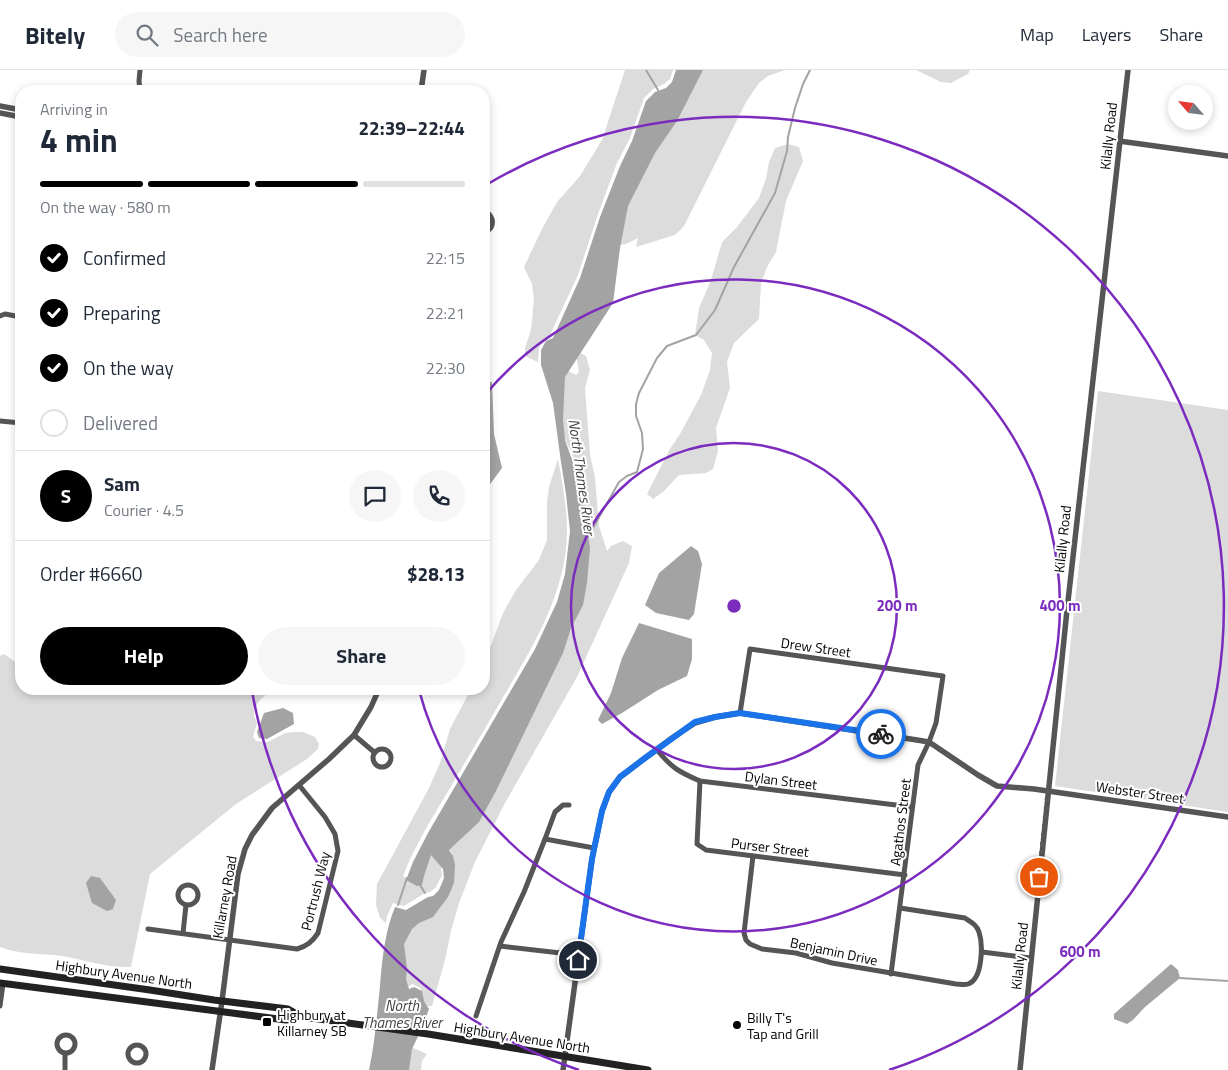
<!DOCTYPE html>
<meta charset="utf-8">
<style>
body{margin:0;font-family:"Titillium Web",sans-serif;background:#f6f6f7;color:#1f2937;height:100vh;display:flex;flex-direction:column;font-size:19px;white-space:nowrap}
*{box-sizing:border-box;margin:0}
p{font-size:16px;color:#747a83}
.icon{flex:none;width:28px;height:28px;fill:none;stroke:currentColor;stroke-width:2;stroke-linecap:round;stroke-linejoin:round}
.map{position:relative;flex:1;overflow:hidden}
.sheet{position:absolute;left:15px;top:15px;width:475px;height:610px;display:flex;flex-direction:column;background:#fff;border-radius:20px;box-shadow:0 2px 8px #0003}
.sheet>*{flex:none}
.needle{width:32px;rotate:298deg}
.tools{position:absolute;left:1168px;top:15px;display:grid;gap:10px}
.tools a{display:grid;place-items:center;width:45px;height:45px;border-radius:50%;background:#fff;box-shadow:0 2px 8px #0003;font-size:25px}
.pin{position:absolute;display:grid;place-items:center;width:42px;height:42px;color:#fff;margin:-21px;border:2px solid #fff;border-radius:50%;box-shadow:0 1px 5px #0007}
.courier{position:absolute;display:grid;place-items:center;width:50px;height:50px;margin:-25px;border:4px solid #1a73e8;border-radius:50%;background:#fff;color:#222;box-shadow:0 1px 6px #0007}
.headline em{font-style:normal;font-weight:700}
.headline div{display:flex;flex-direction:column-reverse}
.headline{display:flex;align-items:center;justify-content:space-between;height:85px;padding:0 25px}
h1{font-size:32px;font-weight:700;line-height:38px}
.bar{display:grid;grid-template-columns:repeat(4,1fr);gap:8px 5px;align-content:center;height:60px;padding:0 25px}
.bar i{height:6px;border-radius:4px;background:#e0e1e3}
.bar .selected{background:#000}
.bar p{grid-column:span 4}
.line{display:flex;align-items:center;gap:12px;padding:0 25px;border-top:1px solid #e0e1e3}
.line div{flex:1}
.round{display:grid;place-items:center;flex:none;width:52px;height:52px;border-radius:26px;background:#f6f6f7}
ol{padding:0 25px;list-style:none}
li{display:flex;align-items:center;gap:15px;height:55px}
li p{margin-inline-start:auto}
li .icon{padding:5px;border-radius:50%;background:#000;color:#fff;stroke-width:4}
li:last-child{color:#747a83}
li i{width:28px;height:28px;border:2px solid #e0e1e3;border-radius:50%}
.primary-button{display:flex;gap:10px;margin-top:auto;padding:10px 25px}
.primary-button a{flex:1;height:58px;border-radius:30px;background:#000;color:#fff;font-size:20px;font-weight:700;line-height:58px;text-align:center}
.primary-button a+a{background:#f6f6f7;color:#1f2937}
header{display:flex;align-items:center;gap:30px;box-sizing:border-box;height:70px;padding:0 25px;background:#fff;border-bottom:1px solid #e0e1e3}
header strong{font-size:24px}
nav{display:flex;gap:28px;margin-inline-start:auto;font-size:18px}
.search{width:350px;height:45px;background:#f6f6f7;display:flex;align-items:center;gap:12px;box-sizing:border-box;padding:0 18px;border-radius:28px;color:#747a83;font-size:19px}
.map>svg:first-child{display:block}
.green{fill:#dcdcdc}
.water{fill:#a3a3a3}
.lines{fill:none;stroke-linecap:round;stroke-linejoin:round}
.stream{stroke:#a3a3a3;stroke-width:2}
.minor{stroke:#555;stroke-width:5}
.tertiary{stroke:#555;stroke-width:5.5}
.secondary{stroke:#222;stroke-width:7}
.done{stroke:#595959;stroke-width:5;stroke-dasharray:0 9}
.route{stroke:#1a73e8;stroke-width:6}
.ring{fill:none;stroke:#7b2cbf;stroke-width:2.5}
.poi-dot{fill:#000;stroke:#fff;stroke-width:2}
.labels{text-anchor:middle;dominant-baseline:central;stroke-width:4;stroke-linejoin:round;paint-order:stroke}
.street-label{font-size:14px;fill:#000;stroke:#fff}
.poi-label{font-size:14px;fill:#000;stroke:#fff;text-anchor:start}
.water-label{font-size:15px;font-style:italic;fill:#444;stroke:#fff}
.centre{fill:#7b2cbf;stroke:#fff;stroke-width:2.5}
.ring-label{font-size:15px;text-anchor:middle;font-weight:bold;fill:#7b2cbf;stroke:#fff;stroke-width:4;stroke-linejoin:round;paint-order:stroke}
</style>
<header>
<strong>Bitely</strong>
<div class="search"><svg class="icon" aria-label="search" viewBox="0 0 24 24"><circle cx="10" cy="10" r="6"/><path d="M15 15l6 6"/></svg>Search here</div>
<nav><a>Map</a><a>Layers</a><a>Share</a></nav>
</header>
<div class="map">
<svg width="1228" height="1000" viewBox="0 0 1228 1000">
<rect width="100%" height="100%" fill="#fff"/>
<!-- green -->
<g class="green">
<path d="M625 0H673L670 9 664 14 653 19 644 28 630 68 617 93 598 144 578 205 550 265C538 270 539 280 538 292L525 286V278L531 260 534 229 532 214 524 197 542 159 557 132 580 106 602 70Z"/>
<polygon points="701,0 785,0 768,6 759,13 746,32 684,156 675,165 636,177 638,168 626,174 619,175 627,133"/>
<polygon points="916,0 970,0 968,4 951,13 941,12"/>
<polygon points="788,74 799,77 803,91 786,131 776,182 767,197 761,213 759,249 734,273 727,292 730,318 716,358 718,381 713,399 706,403 679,405 663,422 653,429 647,424 670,379 680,364 701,325 710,300 712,283 704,270 695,265 699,238 711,210 722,172 737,157 759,128 766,109 769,92 775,78"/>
<polygon points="578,282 586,286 590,300 585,318 590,385 595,407 599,456 607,481 611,476 623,471 632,476 629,493 577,607 505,733 475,792 459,833 451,861 445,890 432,936 427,936 422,928 421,918 412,914 408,917 405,906 403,871 410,856 432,844 453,792 452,783 448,778 587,511 589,474 579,406 573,386 564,367 562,347 564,305 568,301 576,305 579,302 576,284"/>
<polygon points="1098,321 1228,340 1228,742 1055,716"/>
<path d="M558 389C565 427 572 463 562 502 551 548 526 588 502 629 477 673 451 716 425 760L410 789 403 806 407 808 429 781 441 796 442 805 436 817 430 822 425 823 404 836 393 833 387 846 386 853 380 848 376 835 377 814 428 720 440 693 450 659 471 619H484V594L503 543 516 520 539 490 547 470V432L549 417Z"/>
<path d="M4 584 21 596V619H272L260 630 254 639V646L257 653 253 667 256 671 268 672 285 663 294 662H303L315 667 319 674 318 679 307 689 236 734 150 804 131 897C108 898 84 890 62 886 41 883 19 885 0 877V586Z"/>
<polygon points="411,977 427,984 422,991 421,1000 407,1000"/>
</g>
<!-- water -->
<g class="water">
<path d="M676 0H703L677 51 655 83 628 136 620 178 613 233 565 307 563 350 565 370 579 409 590 478 587 513 583 535 571 558 563 583 496 721 479 752 449 780 453 786 455 795 454 813 448 827 433 847 419 853 412 859 404 874 407 898 406 909 409 919 414 917 422 921 424 931 429 939 422 958 412 979 409 1000H369C375 972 377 944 380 916 382 889 385 861 395 837L406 840 428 827 433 826 439 820 444 808 443 799 431 785 424 806 422 815 417 816 406 810 413 792 428 763 535 579 557 532 565 504 570 461 566 424 561 392 553 333 541 295V280L546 271 553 268 580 208 600 147 620 96 632 71 646 31 655 22 666 18 672 12Z"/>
<polygon points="484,312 492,312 494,364 502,398 488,417 484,436"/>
<polygon points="691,476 698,481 702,494 694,544 689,550 656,543 645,535 659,503"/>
<polygon points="639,553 692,569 692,589 687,606 658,620 622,643 602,654 598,650 611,623 622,588"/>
<polygon points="283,638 293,643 294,654 267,669 259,668 257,662 264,643"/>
<polygon points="91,806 100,808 116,830 113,839 107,841 92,833 86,813"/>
<polygon points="1171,894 1178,900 1180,908 1145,937 1133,950 1127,954 1114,949 1114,944"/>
</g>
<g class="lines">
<!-- stream -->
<g class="stream">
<polyline points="646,0 658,20"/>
<polyline points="588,467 619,412 627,406 637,402 643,379 642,363 636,346 636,334 639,323 657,288 667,276 696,265 715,240 734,197 775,123 787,81 788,67 795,38 803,14 810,0"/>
<polyline points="420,815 425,823"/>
<polyline points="398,835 407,808"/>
<polyline points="1180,908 1228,911"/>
</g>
<!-- minor -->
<g class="minor">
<polyline points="140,0 139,11 140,21"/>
<path d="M484 143 489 144C495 151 493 160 484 162"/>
<polyline points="0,246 5,244 21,247"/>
<polyline points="0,351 21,353"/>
<polyline points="418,619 422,620 428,619"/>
<polyline points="740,643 750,579 943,606 936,653 929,672 918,695 891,904"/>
<polyline points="354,665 374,682"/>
<circle cx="382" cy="688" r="9"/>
<path d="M657 680C672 698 679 702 700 711L912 737"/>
<polyline points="700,711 697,774 706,780 905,805"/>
<polyline points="545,769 555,742 563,735 569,735"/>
<path d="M753 786 744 863 746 870 750 874 762 879 796 883 832 893 956 914C959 914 965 915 968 914 983 909 983 874 979 862 977 855 971 852 965 848L900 838"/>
<circle cx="188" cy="825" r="10"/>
<path d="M148 859 297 879C307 876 312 872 318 863L338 781 335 764 325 747 299 715"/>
<polyline points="183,863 186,835"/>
<polyline points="500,876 578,885"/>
<polyline points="982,882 1031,888"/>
<polyline points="0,936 3,914"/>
<polyline points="476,946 501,872 524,822 545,769 594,778"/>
<circle cx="66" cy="974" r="9"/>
<circle cx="137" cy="984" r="9"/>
<polyline points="65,1000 65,984"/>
</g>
<!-- tertiary -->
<g class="tertiary">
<polyline points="421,21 424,0"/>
<polyline points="0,36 21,40"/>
<polyline points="0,43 21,47"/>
<polyline points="1119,71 1228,86"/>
<polyline points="212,1000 222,931 238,804 245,779 252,765 272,738 329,689 354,665 371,637 379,619"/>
<polyline points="563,1000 592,789 602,741 609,722 620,707 672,668 695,653 715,647 740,643 917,670 929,672 978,705 997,716 1034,719 1228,747"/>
<polyline points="1020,1000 1067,540 1128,0"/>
</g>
<!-- secondary -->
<g class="secondary">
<polyline points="0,899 150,920 214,930 288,939 302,947"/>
<polyline points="0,913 286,950 302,947 319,949 428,964 648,1000"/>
</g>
</g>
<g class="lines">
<!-- done -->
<polyline class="done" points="881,664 929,672 978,705 997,716 1034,719 1048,721 1039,807"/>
<!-- route -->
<polyline class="route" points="578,890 592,789 602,741 609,722 620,707 645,688 695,652 715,647 740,643 881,664"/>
</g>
<!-- distance rings -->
<g class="ring">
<circle cx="734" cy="536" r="163"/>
<path d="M484 326A326 326 0 1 1 419 620"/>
<path d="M579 1000A489 489 0 0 1 252 621M486 115A489 489 0 1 1 889 1000"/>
</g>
<!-- markers -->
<g class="poi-dot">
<rect x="262" y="947" width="10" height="10" rx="2.5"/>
<circle cx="737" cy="955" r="5"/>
</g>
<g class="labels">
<!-- street labels -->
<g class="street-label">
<text transform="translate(1108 66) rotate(-84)">Kilally Road</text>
<text transform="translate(1062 469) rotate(-84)">Kilally Road</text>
<text transform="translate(816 577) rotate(8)">Drew Street</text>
<text transform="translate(781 710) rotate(7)">Dylan Street</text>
<text transform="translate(1140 722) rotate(8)">Webster Street</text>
<text transform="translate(900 752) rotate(-83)">Agathos Street</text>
<text transform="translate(770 777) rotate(7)">Purser Street</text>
<text transform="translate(315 821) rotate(-76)">Portrush Way</text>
<text transform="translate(224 827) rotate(-80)">Killarney Road</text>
<text transform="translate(834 881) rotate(12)">Benjamin Drive</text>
<text transform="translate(1019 886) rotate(-84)">Kilally Road</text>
<text transform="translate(124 904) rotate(8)">Highbury Avenue North</text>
<text transform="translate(522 967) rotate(9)">Highbury Avenue North</text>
</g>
<!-- poi labels -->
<g class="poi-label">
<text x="277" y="944">Highbury at<tspan x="277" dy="16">Killarney SB</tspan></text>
<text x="747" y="947">Billy T's<tspan x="747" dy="16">Tap and Grill</tspan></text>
</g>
<!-- water labels -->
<g class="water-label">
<text transform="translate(582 407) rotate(82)">North Thames River</text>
<text x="402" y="935">North<tspan x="402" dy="17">Thames River</tspan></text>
</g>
</g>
<circle cx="734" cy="536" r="8" class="centre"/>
<g class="ring-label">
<text x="897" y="541">200 m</text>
<text x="1060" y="541">400 m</text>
<text x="1080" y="887">600 m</text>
</g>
</svg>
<div class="tools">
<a><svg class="needle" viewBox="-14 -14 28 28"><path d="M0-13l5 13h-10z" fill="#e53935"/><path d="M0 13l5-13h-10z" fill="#747a83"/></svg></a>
</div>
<div class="pin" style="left:1039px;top:807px;background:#ea580c"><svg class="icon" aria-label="bag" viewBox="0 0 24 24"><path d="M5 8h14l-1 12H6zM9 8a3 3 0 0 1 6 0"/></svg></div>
<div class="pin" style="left:578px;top:890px;background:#1f2937"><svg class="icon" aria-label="home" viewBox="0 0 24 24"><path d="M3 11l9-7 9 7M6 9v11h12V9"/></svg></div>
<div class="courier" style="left:881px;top:664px"><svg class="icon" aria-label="bike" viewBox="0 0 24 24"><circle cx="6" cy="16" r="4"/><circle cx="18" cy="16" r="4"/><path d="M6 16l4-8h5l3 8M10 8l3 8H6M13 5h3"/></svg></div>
<section class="sheet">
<div class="headline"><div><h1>4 min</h1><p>Arriving in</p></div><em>22:39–22:44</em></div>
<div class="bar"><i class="selected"></i><i class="selected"></i><i class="selected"></i><i></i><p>On the way · 580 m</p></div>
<ol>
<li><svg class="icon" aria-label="check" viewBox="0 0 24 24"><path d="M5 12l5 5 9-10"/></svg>Confirmed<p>22:15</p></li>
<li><svg class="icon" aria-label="check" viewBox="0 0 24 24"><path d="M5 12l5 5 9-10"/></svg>Preparing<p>22:21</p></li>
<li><svg class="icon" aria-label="check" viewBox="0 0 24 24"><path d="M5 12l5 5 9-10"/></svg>On the way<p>22:30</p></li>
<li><i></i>Delivered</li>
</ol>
<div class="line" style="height:90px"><b class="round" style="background:#000;color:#fff">S</b><div><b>Sam</b><p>Courier · 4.5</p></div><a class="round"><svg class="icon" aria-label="chat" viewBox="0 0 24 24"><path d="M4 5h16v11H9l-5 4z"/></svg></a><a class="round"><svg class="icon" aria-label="phone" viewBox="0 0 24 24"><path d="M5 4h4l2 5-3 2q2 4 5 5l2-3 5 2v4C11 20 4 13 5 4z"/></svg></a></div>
<div class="line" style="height:65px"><div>Order #6660</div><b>$28.13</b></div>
<div class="primary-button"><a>Help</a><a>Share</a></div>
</section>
</div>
